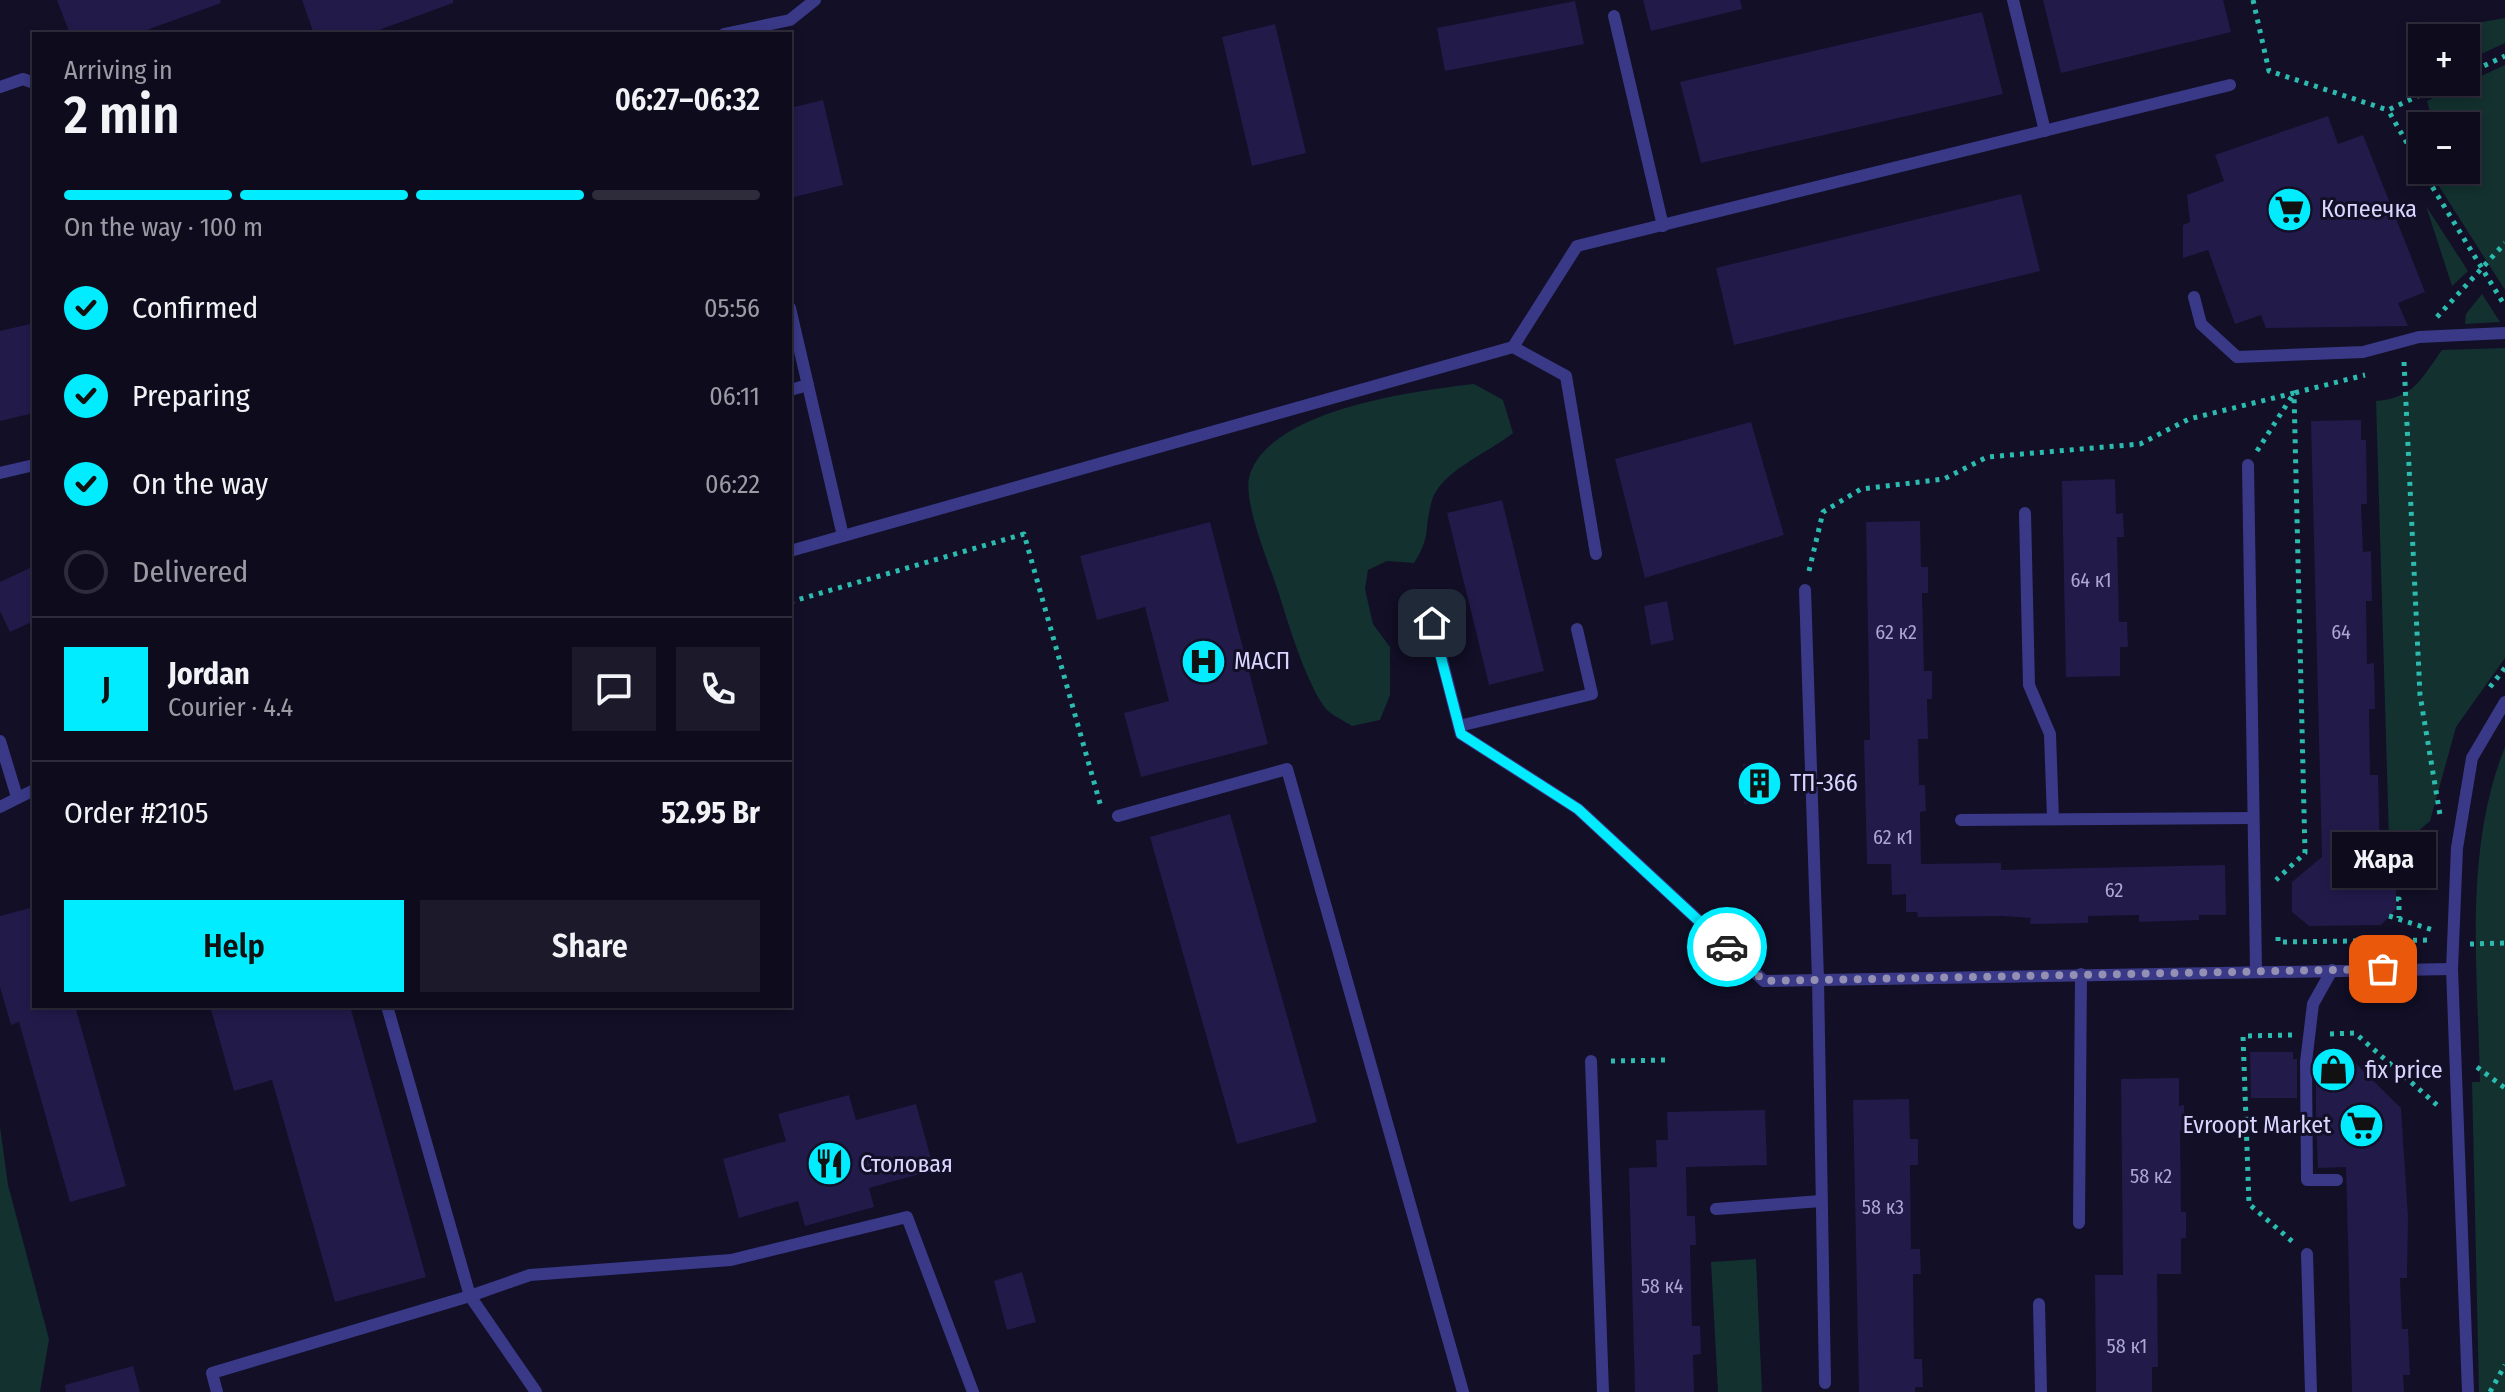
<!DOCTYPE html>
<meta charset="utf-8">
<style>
body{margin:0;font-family:"Fira Sans Condensed",sans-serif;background:#1c192a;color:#f1f3f6;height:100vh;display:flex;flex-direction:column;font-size:30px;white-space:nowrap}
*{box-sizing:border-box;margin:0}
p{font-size:26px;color:#9b9ba4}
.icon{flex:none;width:44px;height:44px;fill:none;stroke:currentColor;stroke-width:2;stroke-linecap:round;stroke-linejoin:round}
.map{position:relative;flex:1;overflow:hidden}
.sheet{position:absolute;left:32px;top:32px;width:760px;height:976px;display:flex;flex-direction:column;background:#0e0b1d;border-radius:0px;box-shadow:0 4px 12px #0003,0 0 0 2px #2e2b3b}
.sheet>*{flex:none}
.buttons{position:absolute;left:2408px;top:24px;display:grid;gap:16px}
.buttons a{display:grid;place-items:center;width:72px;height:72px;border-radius:0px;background:#0e0b1d;box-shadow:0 4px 12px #0003,0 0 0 2px #2e2b3b;font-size:40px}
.pin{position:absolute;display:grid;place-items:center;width:68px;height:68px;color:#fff;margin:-34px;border-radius:16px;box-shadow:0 4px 12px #0006}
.courier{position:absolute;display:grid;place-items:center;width:80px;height:80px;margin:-40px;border:6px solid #01edff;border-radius:50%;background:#fff;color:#222;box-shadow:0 2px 10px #0007}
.bubble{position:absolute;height:56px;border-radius:0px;background:#0e0b1d;box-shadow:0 4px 12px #0003,0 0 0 2px #2e2b3b;font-size:26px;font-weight:600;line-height:56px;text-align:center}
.overview em{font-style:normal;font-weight:600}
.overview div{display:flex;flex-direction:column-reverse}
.overview{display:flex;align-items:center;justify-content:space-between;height:136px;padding:0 32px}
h1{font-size:52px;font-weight:600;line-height:60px}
.bar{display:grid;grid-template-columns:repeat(4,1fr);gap:12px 8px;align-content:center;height:96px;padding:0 32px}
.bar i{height:10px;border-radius:6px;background:#2e2b3b}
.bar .active{background:#01edff}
.bar p{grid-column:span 4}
.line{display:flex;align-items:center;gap:20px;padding:0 32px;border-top:2px solid #2e2b3b}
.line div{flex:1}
.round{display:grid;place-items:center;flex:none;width:84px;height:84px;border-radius:0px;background:#1c192a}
ol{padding:0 32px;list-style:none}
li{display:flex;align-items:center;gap:24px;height:88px}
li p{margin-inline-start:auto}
li .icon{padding:8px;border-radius:50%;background:#01edff;color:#111;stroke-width:4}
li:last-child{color:#9b9ba4}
li i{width:44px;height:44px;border:4px solid #2e2b3b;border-radius:50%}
.cta{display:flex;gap:16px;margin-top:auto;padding:16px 32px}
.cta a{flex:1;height:92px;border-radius:0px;background:#01edff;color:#111;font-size:32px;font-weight:600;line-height:92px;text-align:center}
.cta a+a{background:#1c192a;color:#f1f3f6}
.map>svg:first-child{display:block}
.green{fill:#12312f}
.building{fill:#221a49}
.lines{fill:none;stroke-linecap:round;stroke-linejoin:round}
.path{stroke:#2cbcaf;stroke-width:5;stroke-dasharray:4 6;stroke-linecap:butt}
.lane{stroke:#393987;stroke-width:12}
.done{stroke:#9390b3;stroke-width:8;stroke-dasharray:0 14.4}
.route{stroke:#01edff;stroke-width:10}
.labels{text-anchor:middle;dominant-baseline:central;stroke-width:6;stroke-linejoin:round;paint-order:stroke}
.number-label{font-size:20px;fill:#aba6d2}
.poi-label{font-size:24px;fill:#d9d5ff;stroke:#120f27;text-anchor:start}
</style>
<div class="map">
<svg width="2505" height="1392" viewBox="0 0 2505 1392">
<rect width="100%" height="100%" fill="#120f27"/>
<!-- green -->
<g class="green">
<polygon points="2505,18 2505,43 2466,61 2465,38 2482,22"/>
<polygon points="2505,65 2505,290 2430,172 2466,170 2466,126 2434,126 2427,101"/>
<polygon points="2426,206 2468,271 2452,286"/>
<polygon points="2482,294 2500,322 2465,324 2466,314"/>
<path d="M2505 348V658L2456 727 2430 821 2409 839 2389 840 2376 401C2414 398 2421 379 2442 350Z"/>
<path d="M1474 384 1503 400 1513 433C1487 454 1438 472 1431 504 1424 531 1431 537 1414 563L1387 561 1368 570 1365 589 1373 624 1390 647V695L1380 720 1352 726C1343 720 1328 714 1323 705 1306 680 1289 627 1280 597 1271 568 1241 500 1250 474 1273 409 1414 391 1474 384Z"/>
<path d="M2505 747V1392H2479L2472 1082H2480C2478 972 2463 852 2505 747Z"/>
<polygon points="0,1127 8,1185 49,1339 40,1392 0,1392"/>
<polygon points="1756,1259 1762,1392 1718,1392 1711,1262"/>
</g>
<!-- building -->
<g class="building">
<polygon points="57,0 220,0 221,3 136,34 70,34"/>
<polygon points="302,0 453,0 453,3 368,34 314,34"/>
<polygon points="1643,0 1740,0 1742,9 1651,31"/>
<polygon points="2043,0 2223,0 2231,32 2061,73"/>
<polygon points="1575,1 1584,44 1445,71 1437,28"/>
<polygon points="1982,12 2003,94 1701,163 1680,82"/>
<polygon points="1275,24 1306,153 1252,166 1222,37"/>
<polygon points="823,100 843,185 790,198 790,108"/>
<polygon points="2328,116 2338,144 2363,135 2425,292 2398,303 2408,326 2266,328 2261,315 2235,324 2208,250 2183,258 2183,225 2190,222 2187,195 2224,181 2215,155"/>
<polygon points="2021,194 2040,271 1734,345 1716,268"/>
<polygon points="34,323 34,413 0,421 0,331"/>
<polygon points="2361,420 2361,440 2366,440 2367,504 2361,504 2363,552 2371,551 2372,601 2366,601 2367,664 2374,663 2375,709 2369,709 2370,775 2378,775 2380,861 2396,861 2396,909 2381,925 2309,926 2292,912 2292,882 2322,857 2311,421"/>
<polygon points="1751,422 1784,535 1645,578 1615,459"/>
<polygon points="2115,479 2116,514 2123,513 2124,537 2117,537 2119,622 2127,622 2128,647 2120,647 2120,676 2066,677 2062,481"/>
<polygon points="1502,500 1544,671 1489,685 1447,513"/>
<polygon points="1920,521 1921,567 1928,567 1928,593 1922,593 1924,671 1932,671 1932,699 1927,699 1928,739 1918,739 1919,785 1925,785 1926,811 1920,812 1921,864 2001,863 2001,870 2225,865 2226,915 2199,915 2199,920 2139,922 2139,915 2088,916 2088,923 2030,924 2031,918 2002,916 1918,917 1917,912 1906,912 1906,894 1892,895 1891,864 1867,864 1864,740 1870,740 1866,522"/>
<polygon points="1210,522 1268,744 1141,777 1124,713 1169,701 1145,607 1097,620 1080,556"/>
<polygon points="34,566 34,621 10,632 0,611 0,582"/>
<polygon points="1667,601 1674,640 1651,645 1644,606"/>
<polygon points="1773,763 1775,803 1744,804 1743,764"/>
<polygon points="1230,814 1317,1122 1237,1144 1150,837"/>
<polygon points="34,907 34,1006 75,1006 126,1186 70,1202 19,1022 11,1025 0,987 0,916"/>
<polygon points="210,1006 350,1006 426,1277 335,1302 272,1080 234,1091"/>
<polygon points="2250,1052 2293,1052 2293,1059 2297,1059 2297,1098 2251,1098"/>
<polygon points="2347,1055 2401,1108 2408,1217 2407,1278 2400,1278 2402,1329 2408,1329 2410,1375 2403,1375 2404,1392 2352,1392 2346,1167 2318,1168 2316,1121 2316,1057"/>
<polygon points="2179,1078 2179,1106 2184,1105 2184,1131 2180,1131 2181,1212 2186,1212 2186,1238 2181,1238 2181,1274 2157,1274 2158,1367 2152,1367 2152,1392 2096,1392 2095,1275 2123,1275 2121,1079"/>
<polygon points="849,1095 856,1120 916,1104 934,1170 869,1188 874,1207 805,1226 798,1201 739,1218 723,1159 786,1141 778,1114"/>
<polygon points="1909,1099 1910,1139 1918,1139 1918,1165 1910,1165 1911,1249 1920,1249 1921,1274 1913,1274 1914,1359 1922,1359 1923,1387 1915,1387 1915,1392 1859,1392 1853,1100"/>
<polygon points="1765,1110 1767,1165 1686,1167 1687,1216 1695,1216 1696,1245 1690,1245 1692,1326 1700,1326 1701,1354 1693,1355 1694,1392 1635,1392 1629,1168 1657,1167 1656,1140 1668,1140 1667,1112"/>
<polygon points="1022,1272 1036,1322 1007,1330 994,1281"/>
<polygon points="133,1366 140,1392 66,1392 65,1385"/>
</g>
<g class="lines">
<!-- path -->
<g class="path">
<polyline points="2253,0 2269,71 2388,110"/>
<polyline points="2466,74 2505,56"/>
<polyline points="2422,169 2388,110 2448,82"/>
<polyline points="2422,170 2505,306"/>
<polyline points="2437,317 2505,243"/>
<polyline points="2404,362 2420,695 2440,815"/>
<polyline points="2257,451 2294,393 2365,375"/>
<polyline points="1809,571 1823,512 1861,489 1944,479 1987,457 2140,444 2189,419 2294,393 2305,853 2276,880"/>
<polyline points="790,602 1024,534 1101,807"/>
<polyline points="2490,687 2505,668"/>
<polyline points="2396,899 2399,899 2399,918"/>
<polyline points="2389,916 2433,930"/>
<polyline points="2278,937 2278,942 2433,940"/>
<polyline points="2470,944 2505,943"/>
<polyline points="2330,1034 2355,1033 2437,1105"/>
<polyline points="2292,1035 2243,1036 2249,1204 2294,1243"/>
<polyline points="1611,1061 1666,1060"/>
<polyline points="2477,1067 2505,1088"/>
<polyline points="2490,1392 2505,1365"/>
</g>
<!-- lane -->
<g class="lane">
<polyline points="2013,0 2045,131"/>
<polyline points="1614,16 1663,226"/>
<polyline points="724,34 790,20 815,0"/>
<polyline points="0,87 23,79 34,83"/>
<polyline points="2194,297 2201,324 2237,357 2363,352 2419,337 2505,333"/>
<polyline points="790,308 843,536"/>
<polyline points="1513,347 1566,376 1596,554"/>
<polyline points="790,390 808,385"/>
<polyline points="2248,465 2256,970"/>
<polyline points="0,473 34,465"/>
<polyline points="2025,513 2029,685 2050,734 2053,819"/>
<polyline points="790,551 1513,347 1577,246 2230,85"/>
<polyline points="1805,590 1818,979 1825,1383"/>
<polyline points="1426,598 1461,734 1578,809 1764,981 2452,969"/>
<polyline points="1459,726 1592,694 1577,629"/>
<polyline points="0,741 17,797"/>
<polyline points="0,807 34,790"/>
<polyline points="1118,816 1287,769 1463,1392"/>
<polyline points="1961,820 2253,818"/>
<polyline points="2332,970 2313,1004 2306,1062 2307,1180 2337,1180"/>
<polyline points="387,1006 470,1296 536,1392"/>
<polyline points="1591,1061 1603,1392"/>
<polyline points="1716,1209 1821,1201"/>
<polyline points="2079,1223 2081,974"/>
<polyline points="2307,1254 2311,1392"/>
<polyline points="2039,1304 2041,1392"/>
<polyline points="217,1392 212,1373 470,1296 530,1275 731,1260 907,1217 973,1392"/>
<polyline points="2468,1392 2452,969 2457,848 2472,758 2505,702"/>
</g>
</g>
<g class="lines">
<!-- done -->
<polyline class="done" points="1727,947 1764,981 2383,969"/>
<!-- route -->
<polyline class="route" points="1432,623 1461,734 1578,809 1727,947"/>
</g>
<!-- icons -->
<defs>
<symbol id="supermarket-disc" viewBox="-11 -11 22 22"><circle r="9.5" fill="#01edff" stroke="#120f27"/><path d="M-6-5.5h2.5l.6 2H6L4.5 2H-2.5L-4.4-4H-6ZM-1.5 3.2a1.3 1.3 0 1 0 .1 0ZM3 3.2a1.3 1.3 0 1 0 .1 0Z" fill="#111"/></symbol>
<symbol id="hospital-disc" viewBox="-11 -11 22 22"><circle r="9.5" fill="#01edff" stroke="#120f27"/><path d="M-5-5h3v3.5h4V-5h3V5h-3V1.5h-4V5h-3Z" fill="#111"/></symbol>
<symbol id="building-disc" viewBox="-11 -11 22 22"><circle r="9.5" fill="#01edff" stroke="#120f27"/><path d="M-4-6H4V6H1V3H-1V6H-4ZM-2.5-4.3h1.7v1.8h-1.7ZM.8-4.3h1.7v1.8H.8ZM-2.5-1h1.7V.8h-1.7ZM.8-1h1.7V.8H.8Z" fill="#111"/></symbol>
<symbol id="shop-disc" viewBox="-11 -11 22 22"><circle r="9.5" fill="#01edff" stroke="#120f27"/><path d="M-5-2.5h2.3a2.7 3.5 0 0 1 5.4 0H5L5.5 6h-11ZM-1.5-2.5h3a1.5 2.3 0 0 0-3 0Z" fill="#111"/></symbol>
<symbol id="restaurant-disc" viewBox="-11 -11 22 22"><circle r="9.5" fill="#01edff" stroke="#120f27"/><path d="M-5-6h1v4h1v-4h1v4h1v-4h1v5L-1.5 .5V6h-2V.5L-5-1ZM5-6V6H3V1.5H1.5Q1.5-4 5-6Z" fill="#111"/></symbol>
</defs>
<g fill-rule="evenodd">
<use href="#supermarket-disc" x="2264" y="184" width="51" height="51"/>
<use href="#hospital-disc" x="1178" y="636" width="51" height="51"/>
<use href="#building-disc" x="1734" y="758" width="51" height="51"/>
<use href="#shop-disc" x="2308" y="1044" width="51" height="51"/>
<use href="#supermarket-disc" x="2336" y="1100" width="51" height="51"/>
<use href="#restaurant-disc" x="804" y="1138" width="51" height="51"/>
</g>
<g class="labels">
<!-- number labels -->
<g class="number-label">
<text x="2091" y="580">64 к1</text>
<text x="1896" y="632">62 к2</text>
<text x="2341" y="632">64</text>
<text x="1893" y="837">62 к1</text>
<text x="2114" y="890">62</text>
<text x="2151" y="1176">58 к2</text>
<text x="1883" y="1207">58 к3</text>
<text x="1662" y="1286">58 к4</text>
<text x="2127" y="1346">58 к1</text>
</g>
<!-- poi labels -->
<g class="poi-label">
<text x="2321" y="209">Копеечка</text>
<text x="1234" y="661">МАСП</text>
<text x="1790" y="783">ТП-366</text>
<text x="2365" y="1070">fix price</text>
<text x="2331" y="1125" text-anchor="end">Evroopt Market</text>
<text x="860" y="1164">Столовая</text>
</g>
</g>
</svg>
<div class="buttons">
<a>+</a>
<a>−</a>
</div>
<div class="pin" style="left:2383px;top:969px;background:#ea580c"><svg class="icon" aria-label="bag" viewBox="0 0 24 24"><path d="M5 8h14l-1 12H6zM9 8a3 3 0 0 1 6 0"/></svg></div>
<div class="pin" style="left:1432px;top:623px;background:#1f2937"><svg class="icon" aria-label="home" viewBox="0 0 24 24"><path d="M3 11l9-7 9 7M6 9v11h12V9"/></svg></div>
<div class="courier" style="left:1727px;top:947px"><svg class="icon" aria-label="car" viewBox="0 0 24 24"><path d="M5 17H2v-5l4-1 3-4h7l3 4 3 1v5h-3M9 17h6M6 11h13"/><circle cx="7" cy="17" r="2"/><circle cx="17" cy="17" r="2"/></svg></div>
<div class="bubble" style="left:2332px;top:832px;width:104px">Жара</div>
<section class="sheet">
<div class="overview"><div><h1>2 min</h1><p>Arriving in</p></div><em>06:27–06:32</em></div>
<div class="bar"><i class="active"></i><i class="active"></i><i class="active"></i><i></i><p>On the way · 100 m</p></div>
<ol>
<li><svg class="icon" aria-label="check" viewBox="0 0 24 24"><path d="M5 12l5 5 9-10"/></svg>Confirmed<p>05:56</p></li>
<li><svg class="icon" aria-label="check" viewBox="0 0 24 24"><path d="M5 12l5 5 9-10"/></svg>Preparing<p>06:11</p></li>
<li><svg class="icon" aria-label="check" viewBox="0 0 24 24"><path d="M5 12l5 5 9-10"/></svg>On the way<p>06:22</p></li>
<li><i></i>Delivered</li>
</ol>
<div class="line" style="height:144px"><b class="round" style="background:#01edff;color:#111">J</b><div><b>Jordan</b><p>Courier · 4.4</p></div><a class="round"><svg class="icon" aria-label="chat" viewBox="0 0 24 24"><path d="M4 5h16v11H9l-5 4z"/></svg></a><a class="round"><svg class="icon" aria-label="phone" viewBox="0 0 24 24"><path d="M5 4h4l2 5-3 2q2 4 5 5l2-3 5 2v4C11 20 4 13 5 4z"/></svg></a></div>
<div class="line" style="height:104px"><div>Order #2105</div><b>52.95 Br</b></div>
<div class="cta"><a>Help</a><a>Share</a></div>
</section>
</div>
